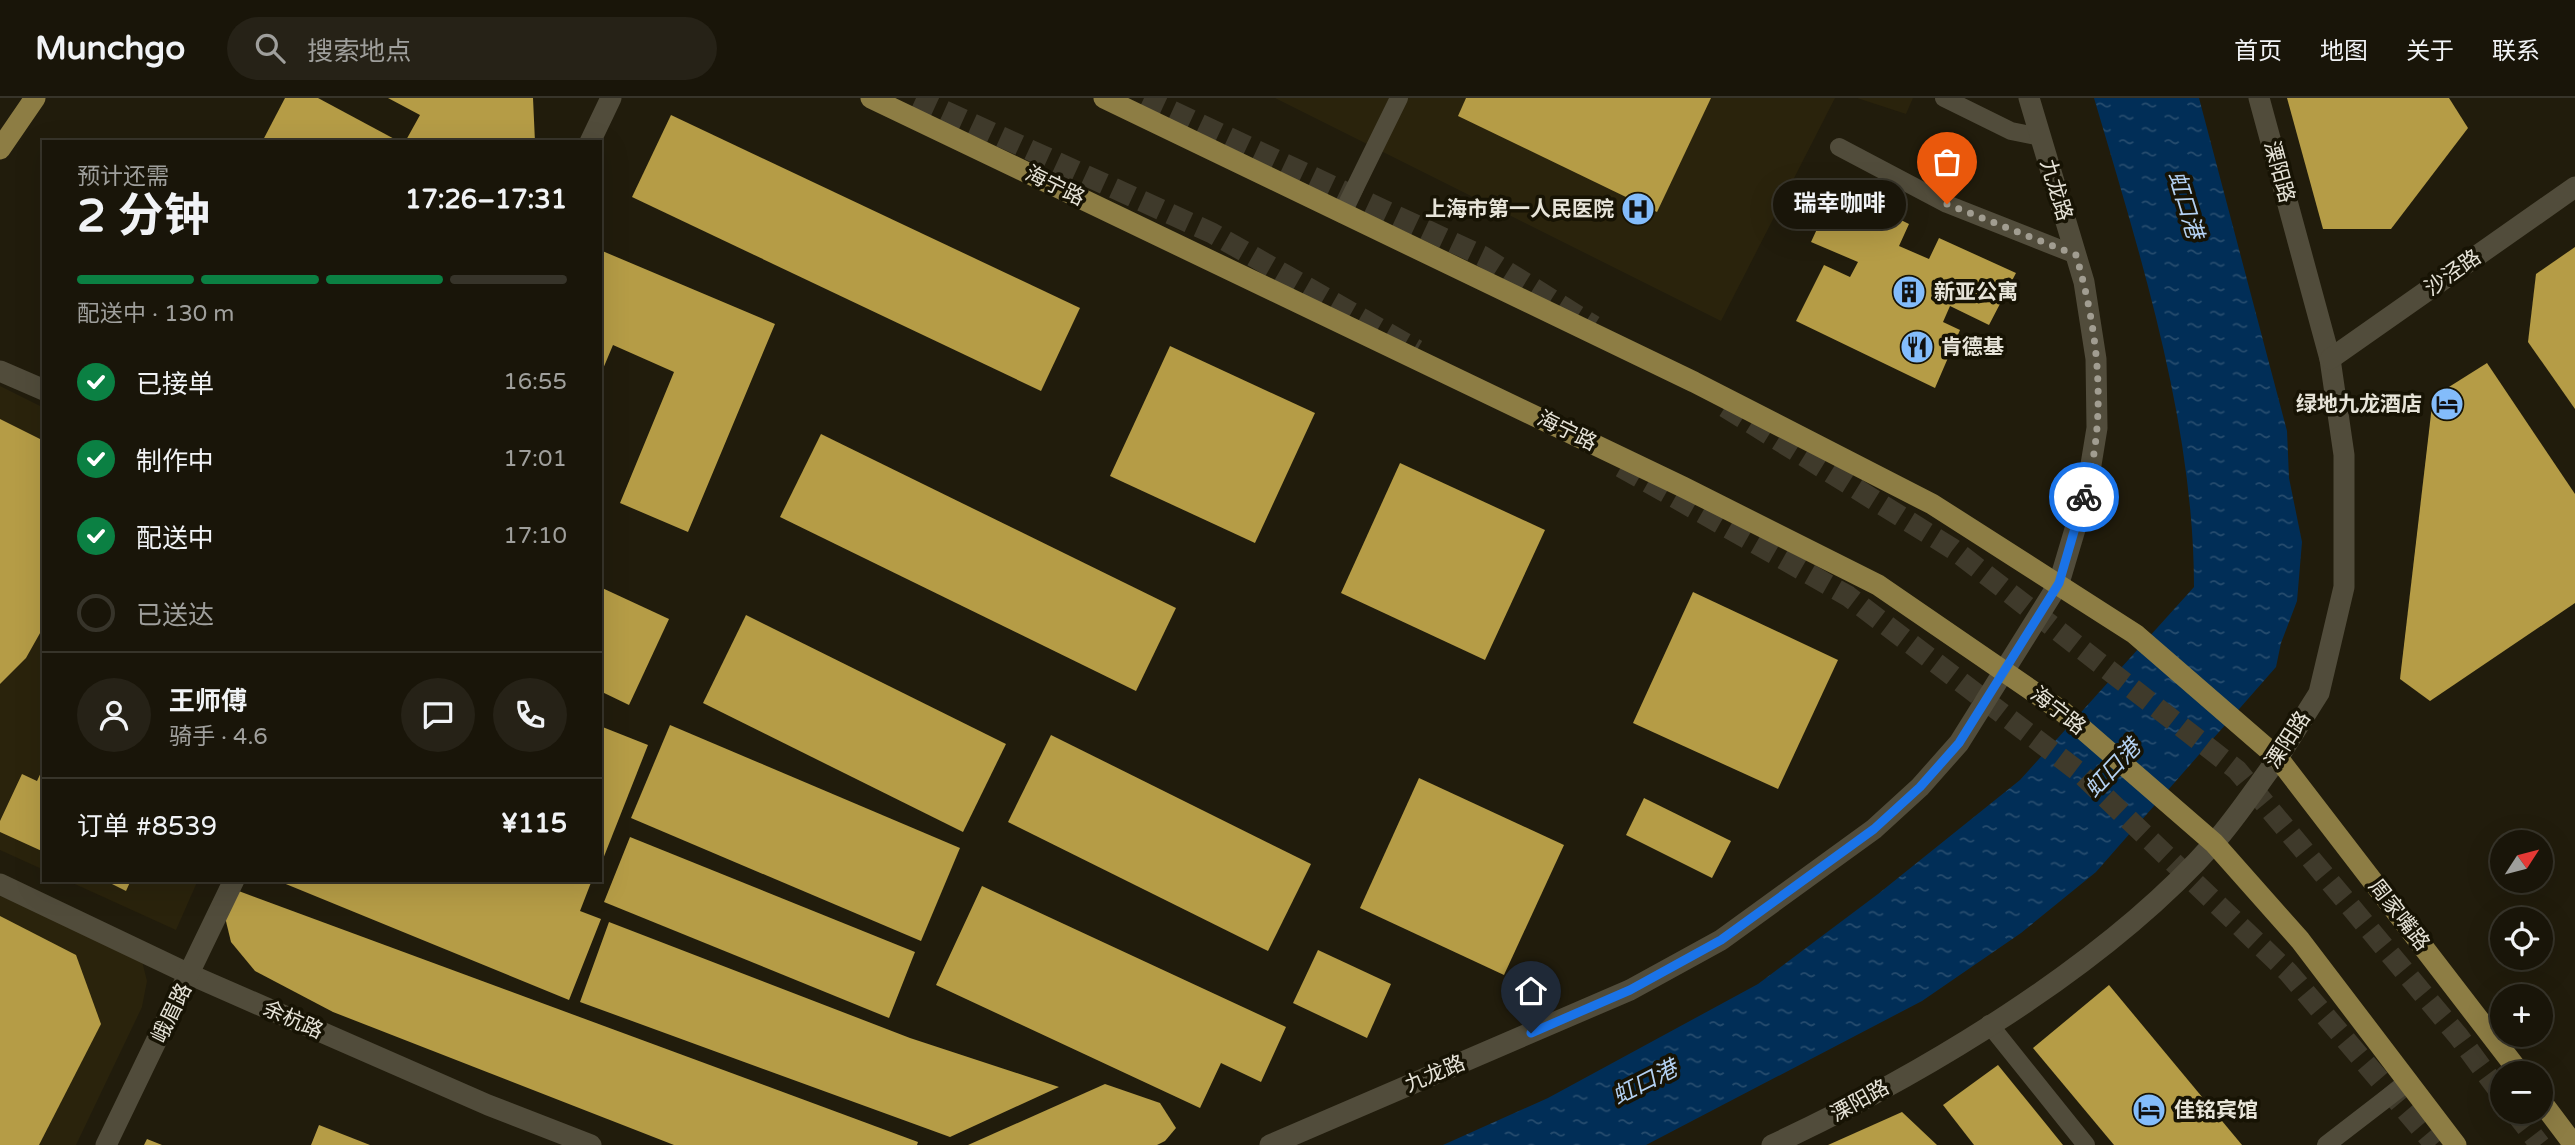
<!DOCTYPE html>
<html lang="zh">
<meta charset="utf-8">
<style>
body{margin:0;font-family:"Varela Round","Noto Sans SC",sans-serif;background:#262217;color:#f1f3f6;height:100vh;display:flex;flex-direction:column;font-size:26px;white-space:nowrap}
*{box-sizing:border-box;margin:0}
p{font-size:23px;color:#9f9f9c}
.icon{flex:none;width:38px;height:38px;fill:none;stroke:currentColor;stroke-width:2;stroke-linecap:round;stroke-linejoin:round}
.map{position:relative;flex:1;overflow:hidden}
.panel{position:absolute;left:42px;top:42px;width:560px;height:742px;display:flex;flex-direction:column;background:#191509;border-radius:0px;box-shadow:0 7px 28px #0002,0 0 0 2px #37342a}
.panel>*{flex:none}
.needle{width:46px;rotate:54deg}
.buttons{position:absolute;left:2490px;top:732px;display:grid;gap:14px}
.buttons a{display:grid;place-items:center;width:63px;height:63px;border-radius:50%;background:#191509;box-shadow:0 7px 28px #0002,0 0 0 2px #37342a;font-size:35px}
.pin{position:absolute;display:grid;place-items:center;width:60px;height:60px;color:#fff;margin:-72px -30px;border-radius:50% 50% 50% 0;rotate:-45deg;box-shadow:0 0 7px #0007}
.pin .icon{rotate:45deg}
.courier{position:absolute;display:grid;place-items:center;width:70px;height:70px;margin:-35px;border:5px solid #1a73e8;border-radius:50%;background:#fff;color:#222;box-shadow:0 2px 9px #0007}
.bubble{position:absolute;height:49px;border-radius:24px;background:#191509;box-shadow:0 7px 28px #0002,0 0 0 2px #37342a;font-size:23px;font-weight:700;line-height:49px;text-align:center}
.overview em{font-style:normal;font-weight:700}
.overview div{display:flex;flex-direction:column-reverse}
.overview{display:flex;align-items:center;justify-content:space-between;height:119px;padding:0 35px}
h1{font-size:46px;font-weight:700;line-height:52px}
.bar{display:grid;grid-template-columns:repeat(4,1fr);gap:10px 7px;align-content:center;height:84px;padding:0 35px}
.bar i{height:9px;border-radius:5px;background:#37342a}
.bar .selected{background:#0b8043}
.bar p{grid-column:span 4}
.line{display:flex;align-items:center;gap:18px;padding:0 35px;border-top:2px solid #37342a}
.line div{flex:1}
.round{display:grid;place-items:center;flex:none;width:74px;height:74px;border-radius:37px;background:#262217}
ol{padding:0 35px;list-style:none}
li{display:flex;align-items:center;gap:21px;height:77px}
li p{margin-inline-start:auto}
li .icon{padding:7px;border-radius:50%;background:#0b8043;color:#fff;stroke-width:4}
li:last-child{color:#9f9f9c}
li i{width:38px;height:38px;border:4px solid #37342a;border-radius:50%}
header{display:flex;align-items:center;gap:42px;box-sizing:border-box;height:98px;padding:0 35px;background:#191509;border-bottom:2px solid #37342a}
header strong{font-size:33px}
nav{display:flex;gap:38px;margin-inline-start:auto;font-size:24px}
.search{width:490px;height:63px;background:#262217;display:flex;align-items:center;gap:18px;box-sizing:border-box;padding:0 24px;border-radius:38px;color:#9f9f9c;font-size:26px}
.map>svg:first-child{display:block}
.built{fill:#2a230c}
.water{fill:url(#water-ripples)}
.building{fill:#b59c46}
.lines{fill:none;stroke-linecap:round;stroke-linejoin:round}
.highway-tunnel{stroke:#3f3a2b;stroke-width:21;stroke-dasharray:21 10;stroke-linecap:butt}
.lane{stroke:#514c3b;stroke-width:18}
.street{stroke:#514c3b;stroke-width:21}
.secondary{stroke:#514c3b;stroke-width:21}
.primary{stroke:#8d7d44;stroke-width:21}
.done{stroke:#a19d91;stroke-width:7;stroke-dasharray:0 12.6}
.route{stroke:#1a73e8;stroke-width:9}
.labels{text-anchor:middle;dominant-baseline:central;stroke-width:7;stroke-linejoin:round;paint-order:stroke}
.street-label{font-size:21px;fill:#e6e3d8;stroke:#171304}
.poi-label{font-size:21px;font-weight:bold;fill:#e6e3d8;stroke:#171304;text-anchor:start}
.water-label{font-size:23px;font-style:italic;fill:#b4d1f2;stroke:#171304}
</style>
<header>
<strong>Munchgo</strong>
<div class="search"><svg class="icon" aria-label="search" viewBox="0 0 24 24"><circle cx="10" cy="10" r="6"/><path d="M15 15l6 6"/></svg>搜索地点</div>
<nav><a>首页</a><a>地图</a><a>关于</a><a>联系</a></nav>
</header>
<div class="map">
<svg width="2575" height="1047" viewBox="0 0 2575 1047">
<defs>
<pattern id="water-ripples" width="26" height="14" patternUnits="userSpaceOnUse" patternTransform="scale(1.75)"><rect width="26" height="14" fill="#012e57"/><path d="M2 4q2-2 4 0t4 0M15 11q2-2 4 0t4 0" fill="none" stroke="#264c6e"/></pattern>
</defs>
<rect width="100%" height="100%" fill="#211c0c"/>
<!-- built -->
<g class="built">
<polygon points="1275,0 1835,0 1721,223"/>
<polygon points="1857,0 1913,0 1906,16"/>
<polygon points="0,288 44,310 44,772 0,752"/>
<polygon points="66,782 198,782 176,832"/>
<polygon points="0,798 139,851 147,883 142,909 76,1047 0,1047"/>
</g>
<!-- water -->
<path class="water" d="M2094 0H2199L2287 333 2289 380 2302 444 2297 503 2281 545 2276 569 2096 774 2021 835 1922 903 1646 1047H1443L1548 1000 1758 886 1878 796 2020 682 2194 489C2194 325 2140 156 2094 0Z"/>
<!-- building -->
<g class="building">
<polygon points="285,0 318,0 400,44 262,44"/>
<polygon points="388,0 533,0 535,44 405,44 420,17"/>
<polygon points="1466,0 1711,0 1657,114 1458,18"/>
<polygon points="2287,0 2449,0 2468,30 2391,131 2323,131"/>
<polygon points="671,17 1080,210 1041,293 632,99"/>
<polygon points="1836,90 1909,126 1899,148 1929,161 1939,140 2016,175 1989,227 1950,208 1943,224 1960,232 1935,290 1796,223 1824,167 1850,179 1858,164 1811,144"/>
<polygon points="2575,149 2575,311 2528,244 2536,176"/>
<polygon points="600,152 775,226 688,434 620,405 674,274 613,247 600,278"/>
<polygon points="1170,248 1315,315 1255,445 1110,378"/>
<polygon points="2487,265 2575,396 2575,505 2430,603 2400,581 2433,299"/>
<polygon points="0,321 44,343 44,528 26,560 0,586"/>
<polygon points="821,336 1176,510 1136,593 780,419"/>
<polygon points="1400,365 1545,432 1485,562 1341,495"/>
<polygon points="600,489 669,521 629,607 600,593"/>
<polygon points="1693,494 1838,562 1778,691 1633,625"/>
<polygon points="746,517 1006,646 963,734 703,605"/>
<polygon points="670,627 960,750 921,843 631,720"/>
<polygon points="600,628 648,647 603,761 600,760"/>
<polygon points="1051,637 1311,766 1268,853 1008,724"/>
<polygon points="44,668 44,754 0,734 0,723 22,676 37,683"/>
<polygon points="1419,680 1564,747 1504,877 1360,810"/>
<polygon points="1644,700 1731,743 1712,780 1626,737"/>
<polygon points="630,739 915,854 889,920 604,804"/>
<polygon points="104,782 131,782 126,793"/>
<polygon points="276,782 592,782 580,813 601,821 569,902"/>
<polygon points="982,788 1286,929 1261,984 1221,965 1200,1010 936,887"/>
<polygon points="236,792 918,1044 917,1047 674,1047 333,914 255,873 231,844 224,815"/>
<polygon points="0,818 76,857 101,926 39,1047 0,1047"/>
<polygon points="609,824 910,940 1059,989 950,1039 580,904"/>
<polygon points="1318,852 1391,886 1367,940 1293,905"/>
<polygon points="2109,887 2242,1047 2114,1047 2033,950"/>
<polygon points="1998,967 2063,1047 1974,1047 1943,1007"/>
<polygon points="1105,986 1160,1005 1176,1030 1165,1043 1157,1047 968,1047"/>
<polygon points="1902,1014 1937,1047 1828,1047"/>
<polygon points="319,1027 370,1047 311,1047"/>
<polygon points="147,1041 162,1047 144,1047"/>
</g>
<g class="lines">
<!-- highway-tunnel -->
<g class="highway-tunnel">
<polyline points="916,0 1212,135 1417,252"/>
<polyline points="1144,0 1482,158 1594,228"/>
<polyline points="1725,309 1953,451 2237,672 2459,939 2502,997"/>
<polyline points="1621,369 1848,498 2079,674 2288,874 2435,1047"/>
<polyline points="2514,1013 2540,1047"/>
</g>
<!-- lane -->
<g class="lane">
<polyline points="1944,0 2011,33 2041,39"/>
<polyline points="1839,49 1947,106 2076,157"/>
<polyline points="1342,116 1399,0"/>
<polyline points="1989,926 2086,1047"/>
<polyline points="2326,1047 2409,983"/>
</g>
<!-- street -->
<g class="street">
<polyline points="2259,0 2330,261 2344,357 2344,489 2319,595 2278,660"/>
<polyline points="590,44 611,0"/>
<polyline points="2330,261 2575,89"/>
<polyline points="0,273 44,292"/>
<polyline points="0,786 191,877 488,1007 591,1047"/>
<polyline points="106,1047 234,782"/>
<polyline points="1270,1047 1630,892 1721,842 1874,731 1920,689 1959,645 2059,485 2087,391 2097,330 2096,261 2084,184 2029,0"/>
</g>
<!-- secondary -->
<path class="secondary" d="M1772 1047C1922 977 2104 869 2214 745 2237 719 2257 688 2278 660"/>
<!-- primary -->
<g class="primary">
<polyline points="871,0 1683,389 1878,487 2063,614 2214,745 2300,842 2456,1047"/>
<polyline points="1104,0 1694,284 1932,406 2135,536 2278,660 2520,975"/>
<polyline points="0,51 35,0"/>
<polyline points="2541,1003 2574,1047"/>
</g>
</g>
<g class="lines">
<!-- done -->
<path class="done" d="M1947 106 2076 157C2099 235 2108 321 2084 399"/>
<!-- route -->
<polyline class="route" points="1531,935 1630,892 1721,842 1874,731 1920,689 1959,645 2059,485 2084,399"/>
</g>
<!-- icons -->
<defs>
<symbol id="hospital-disc" viewBox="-11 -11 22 22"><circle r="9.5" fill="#83bcfb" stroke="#171304"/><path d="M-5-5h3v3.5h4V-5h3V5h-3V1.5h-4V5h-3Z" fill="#111"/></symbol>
<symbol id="building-disc" viewBox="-11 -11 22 22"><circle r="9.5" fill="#83bcfb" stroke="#171304"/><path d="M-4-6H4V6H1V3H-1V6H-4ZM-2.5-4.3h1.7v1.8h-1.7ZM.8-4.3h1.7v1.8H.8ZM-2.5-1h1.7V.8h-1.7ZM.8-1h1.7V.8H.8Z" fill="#111"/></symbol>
<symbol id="restaurant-disc" viewBox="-11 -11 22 22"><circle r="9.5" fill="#83bcfb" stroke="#171304"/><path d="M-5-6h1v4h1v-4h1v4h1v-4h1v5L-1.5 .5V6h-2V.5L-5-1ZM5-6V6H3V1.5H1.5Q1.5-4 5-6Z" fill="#111"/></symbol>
<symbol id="hotel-disc" viewBox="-11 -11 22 22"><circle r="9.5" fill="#83bcfb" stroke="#171304"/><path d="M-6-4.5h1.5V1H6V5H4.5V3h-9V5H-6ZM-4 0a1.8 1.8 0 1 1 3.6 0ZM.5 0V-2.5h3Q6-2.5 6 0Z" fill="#111"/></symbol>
</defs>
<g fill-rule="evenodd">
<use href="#hospital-disc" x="1619" y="92" width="38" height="38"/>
<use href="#building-disc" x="1890" y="175" width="38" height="38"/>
<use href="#restaurant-disc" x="1898" y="230" width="38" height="38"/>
<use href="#hotel-disc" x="2428" y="287" width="38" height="38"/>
<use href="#hotel-disc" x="2130" y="993" width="38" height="38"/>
</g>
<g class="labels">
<!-- street labels -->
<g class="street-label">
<text transform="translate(2279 74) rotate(75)">溧阳路</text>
<text transform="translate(1055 88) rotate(26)">海宁路</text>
<text transform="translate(2056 92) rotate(73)">九龙路</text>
<text transform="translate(2453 175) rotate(-35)">沙泾路</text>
<text transform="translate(1567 333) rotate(26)">海宁路</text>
<text transform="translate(2058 613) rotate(38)">海宁路</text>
<text transform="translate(2288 642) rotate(-57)">溧阳路</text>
<text transform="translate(2399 817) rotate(52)">周家嘴路</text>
<text transform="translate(172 915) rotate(-64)">峨眉路</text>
<text transform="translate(293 922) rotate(24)">余杭路</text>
<text transform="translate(1435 976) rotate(-23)">九龙路</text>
<text transform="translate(1860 1003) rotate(-29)">溧阳路</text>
</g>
<!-- poi labels -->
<g class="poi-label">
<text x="1614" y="111" text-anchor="end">上海市第一人民医院</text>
<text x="1934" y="194">新亚公寓</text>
<text x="1941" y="249">肯德基</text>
<text x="2422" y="306" text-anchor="end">绿地九龙酒店</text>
<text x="2174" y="1012">佳铭宾馆</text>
</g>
<!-- water labels -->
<g class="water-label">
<text transform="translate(2185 107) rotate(73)">虹口港</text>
<text transform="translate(2113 671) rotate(-47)">虹口港</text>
<text transform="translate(1645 985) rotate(-27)">虹口港</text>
</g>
</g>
</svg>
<div class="buttons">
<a><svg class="needle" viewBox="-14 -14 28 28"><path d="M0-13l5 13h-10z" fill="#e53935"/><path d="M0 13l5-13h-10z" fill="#9f9f9c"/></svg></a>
<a><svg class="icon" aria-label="locate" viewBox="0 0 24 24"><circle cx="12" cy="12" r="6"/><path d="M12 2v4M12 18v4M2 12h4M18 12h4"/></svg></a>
<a>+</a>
<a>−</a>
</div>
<div class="pin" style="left:1947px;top:106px;background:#ea580c"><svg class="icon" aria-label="bag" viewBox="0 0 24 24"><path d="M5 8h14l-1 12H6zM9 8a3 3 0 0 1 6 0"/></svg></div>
<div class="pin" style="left:1531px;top:935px;background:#1f2937"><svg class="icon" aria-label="home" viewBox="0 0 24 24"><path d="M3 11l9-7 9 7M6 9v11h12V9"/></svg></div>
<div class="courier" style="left:2084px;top:399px"><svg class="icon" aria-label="bike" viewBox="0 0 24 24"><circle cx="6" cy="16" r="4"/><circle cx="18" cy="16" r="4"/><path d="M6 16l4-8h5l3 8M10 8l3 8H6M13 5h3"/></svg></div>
<div class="bubble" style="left:1773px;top:82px;width:133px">瑞幸咖啡</div>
<section class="panel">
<div class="overview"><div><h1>2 分钟</h1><p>预计还需</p></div><em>17:26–17:31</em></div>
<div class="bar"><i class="selected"></i><i class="selected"></i><i class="selected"></i><i></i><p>配送中 · 130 m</p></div>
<ol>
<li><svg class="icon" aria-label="check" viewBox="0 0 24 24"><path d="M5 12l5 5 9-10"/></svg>已接单<p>16:55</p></li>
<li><svg class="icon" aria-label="check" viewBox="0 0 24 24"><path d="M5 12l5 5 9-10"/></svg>制作中<p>17:01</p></li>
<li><svg class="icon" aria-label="check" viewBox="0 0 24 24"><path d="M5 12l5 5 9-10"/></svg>配送中<p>17:10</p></li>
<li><i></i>已送达</li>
</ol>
<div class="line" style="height:126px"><a class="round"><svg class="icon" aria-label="person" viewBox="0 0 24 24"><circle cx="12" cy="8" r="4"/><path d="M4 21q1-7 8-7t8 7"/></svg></a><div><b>王师傅</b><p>骑手 · 4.6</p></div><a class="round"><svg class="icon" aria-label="chat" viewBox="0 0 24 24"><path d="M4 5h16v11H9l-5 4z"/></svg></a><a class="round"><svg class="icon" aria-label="phone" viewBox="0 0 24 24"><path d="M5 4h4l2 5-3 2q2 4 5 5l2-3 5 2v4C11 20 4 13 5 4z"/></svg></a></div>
<div class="line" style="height:91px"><div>订单 #8539</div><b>¥115</b></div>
</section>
</div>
